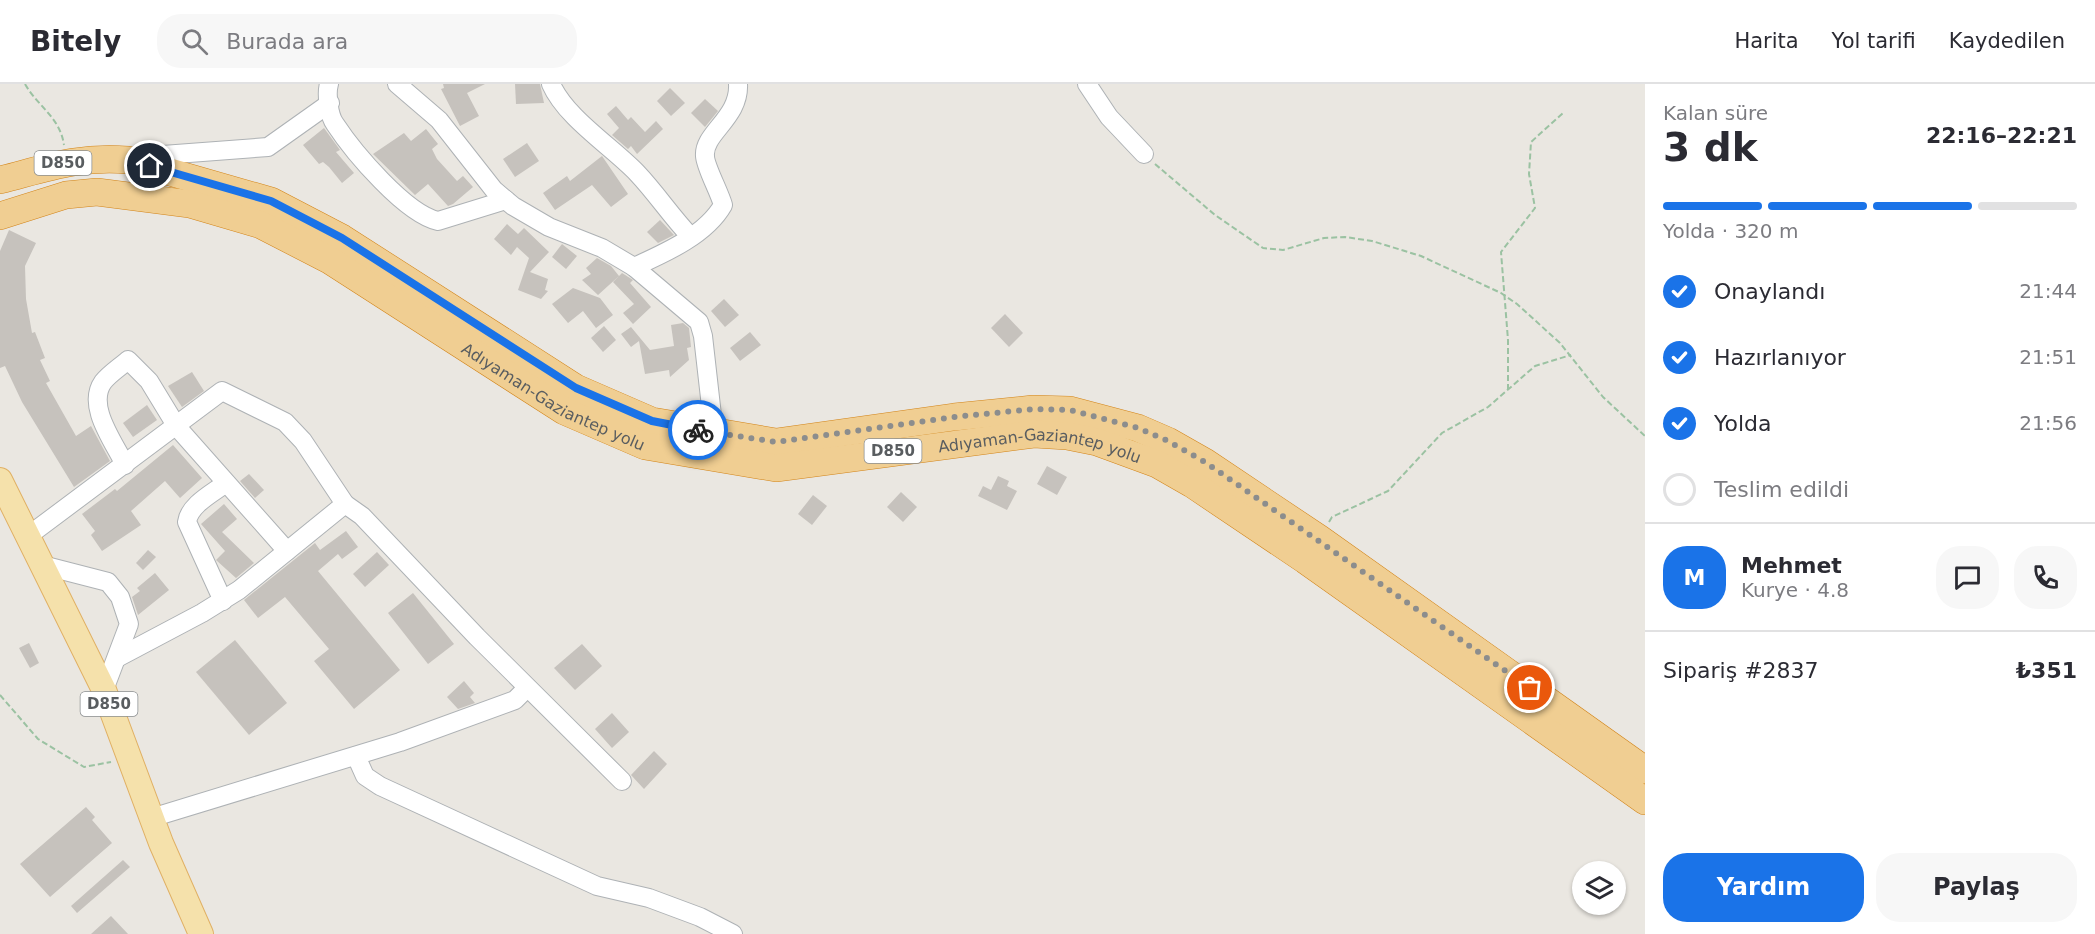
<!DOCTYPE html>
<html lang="tr">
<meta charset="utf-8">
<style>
body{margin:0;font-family:"DejaVu Sans",sans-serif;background:#f7f7f7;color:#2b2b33;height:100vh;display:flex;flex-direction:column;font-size:22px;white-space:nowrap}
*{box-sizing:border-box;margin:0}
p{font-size:20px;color:#7c7c81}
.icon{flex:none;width:33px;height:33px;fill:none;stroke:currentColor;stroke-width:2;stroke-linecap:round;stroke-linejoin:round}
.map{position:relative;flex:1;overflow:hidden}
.details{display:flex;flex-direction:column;background:#fff;width:450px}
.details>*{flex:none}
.controls{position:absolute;left:1572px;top:777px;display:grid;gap:12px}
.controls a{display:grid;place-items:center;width:54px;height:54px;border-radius:50%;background:#fff;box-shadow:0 2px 4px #0004;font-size:30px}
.pin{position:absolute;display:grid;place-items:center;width:51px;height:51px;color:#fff;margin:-26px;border:3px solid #fff;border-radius:50%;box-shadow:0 2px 6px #0007}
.courier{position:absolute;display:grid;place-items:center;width:60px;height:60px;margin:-30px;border:4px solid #1a73e8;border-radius:50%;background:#fff;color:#222;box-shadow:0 2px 8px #0007}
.overview em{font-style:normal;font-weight:700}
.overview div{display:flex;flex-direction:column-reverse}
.overview{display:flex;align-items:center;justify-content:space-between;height:102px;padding:0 18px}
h1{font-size:39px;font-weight:700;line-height:45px}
.bar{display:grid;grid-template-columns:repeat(4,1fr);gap:9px 6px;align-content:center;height:72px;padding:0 18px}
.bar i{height:8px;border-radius:4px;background:#e1e1e2}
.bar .active{background:#1a73e8}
.bar p{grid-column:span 4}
.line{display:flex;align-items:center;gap:15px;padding:0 18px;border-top:2px solid #e1e1e2}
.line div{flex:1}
.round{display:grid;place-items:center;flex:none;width:63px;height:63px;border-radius:24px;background:#f7f7f7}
ol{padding:0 18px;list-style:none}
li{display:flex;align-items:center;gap:18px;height:66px}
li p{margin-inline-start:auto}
li .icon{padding:6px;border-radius:50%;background:#1a73e8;color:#fff;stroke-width:4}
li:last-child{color:#7c7c81}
li i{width:33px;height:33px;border:3px solid #e1e1e2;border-radius:50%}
.button{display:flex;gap:12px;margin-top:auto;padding:12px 18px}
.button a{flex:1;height:69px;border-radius:24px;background:#1a73e8;color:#fff;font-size:24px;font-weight:700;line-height:69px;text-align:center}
.button a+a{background:#f7f7f7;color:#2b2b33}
header{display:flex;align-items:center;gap:36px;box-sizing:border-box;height:84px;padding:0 30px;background:#fff;border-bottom:2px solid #e1e1e2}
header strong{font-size:28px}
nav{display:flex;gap:33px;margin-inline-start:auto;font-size:21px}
.search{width:420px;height:54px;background:#f7f7f7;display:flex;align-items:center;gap:15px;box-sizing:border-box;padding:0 21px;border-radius:24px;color:#7c7c81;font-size:22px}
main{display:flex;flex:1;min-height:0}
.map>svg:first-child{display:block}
.building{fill:#c6c2bd}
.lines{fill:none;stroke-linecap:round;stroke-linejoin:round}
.minor-casing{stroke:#aeb2b5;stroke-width:20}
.major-casing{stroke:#e0b064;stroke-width:26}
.highway-casing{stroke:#d28419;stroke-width:28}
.path{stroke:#9bc2a2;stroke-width:2;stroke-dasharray:6 3;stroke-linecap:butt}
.minor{stroke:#fff;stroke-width:18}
.major{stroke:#f5e1ab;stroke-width:24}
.highway{stroke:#f0ce92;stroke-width:27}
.done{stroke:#8c8d8d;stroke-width:6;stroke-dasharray:0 10.8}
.route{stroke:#1a73e8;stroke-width:8}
.labels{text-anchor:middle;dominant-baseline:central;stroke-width:5;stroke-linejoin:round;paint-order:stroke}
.shield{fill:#fff;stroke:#8b8e90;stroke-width:1.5}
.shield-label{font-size:15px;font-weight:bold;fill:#595d60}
.street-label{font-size:16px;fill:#595d60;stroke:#fff}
</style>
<header>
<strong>Bitely</strong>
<div class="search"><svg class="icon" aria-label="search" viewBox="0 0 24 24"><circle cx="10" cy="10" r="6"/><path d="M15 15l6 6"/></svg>Burada ara</div>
<nav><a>Harita</a><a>Yol tarifi</a><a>Kaydedilen</a></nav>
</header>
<main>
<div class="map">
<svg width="1645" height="850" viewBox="0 0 1645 850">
<rect width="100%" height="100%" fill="#eae7e1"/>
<!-- building -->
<g class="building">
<polygon points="443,0 485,0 467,9 479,32 460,42 441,5 444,4"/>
<polygon points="515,0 540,0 544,19 516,20"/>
<polygon points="670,4 685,19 671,32 657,17"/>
<polygon points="705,15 718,27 705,43 691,29"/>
<polygon points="616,22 628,36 631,33 645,48 656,37 663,45 637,70 631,62 628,65 612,51 619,44 607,30"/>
<polygon points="324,44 340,66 336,68 354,89 342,99 329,83 323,78 319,80 303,61"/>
<polygon points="426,45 438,60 432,65 437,75 457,97 463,92 473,103 453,120 448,122 428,100 415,111 373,70 404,49 411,57"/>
<polygon points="527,59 539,77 515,93 503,75"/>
<polygon points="602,72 628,110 611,123 592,101 555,126 543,109 567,92 570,97"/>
<polygon points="660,136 674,151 658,159 647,148"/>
<polygon points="507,140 518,150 524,144 549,168 530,188 548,195 545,206 548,207 541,215 518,206 529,174 517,163 511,171 494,155"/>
<polygon points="9,146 36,159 25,182 26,215 32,249 35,248 45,274 40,276 50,297 46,299 76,352 91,342 110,377 74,403 22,318 5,282 0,284 0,167"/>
<polygon points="562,160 577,172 566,185 552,173"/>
<polygon points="597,174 611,182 619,192 622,189 633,196 630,199 651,223 633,240 623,229 634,220 613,198 619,192 598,211 582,196 591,190 586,184"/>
<polygon points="573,204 600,214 613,231 596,244 583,227 568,239 552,220"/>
<polygon points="724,215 739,231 725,243 711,227"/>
<polygon points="1005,230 1023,249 1009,263 991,244"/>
<polygon points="683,239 689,244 691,263 687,264 689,276 670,293 669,286 645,290 639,257 631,263 621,250 631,243 650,266 674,262 671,241"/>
<polygon points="604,242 616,256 603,268 591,254"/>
<polygon points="750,248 761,261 740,277 730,264"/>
<polygon points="192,288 204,307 182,323 168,302"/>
<polygon points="147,321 157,336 133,353 123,339"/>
<polygon points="173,361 202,394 180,414 165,397 131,427 141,441 102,467 91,451 95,447 82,430 115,405 117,407"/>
<polygon points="1047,382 1067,393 1057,411 1037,400"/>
<polygon points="249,390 264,406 255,414 240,397"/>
<polygon points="998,392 1009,397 1007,402 1017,407 1007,426 978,412 983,402 991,406"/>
<polygon points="901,408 917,423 903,438 887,423"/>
<polygon points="813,411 827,422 812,441 798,430"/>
<polygon points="224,420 237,435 222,448 254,479 236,494 216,476 225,467 201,440"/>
<polygon points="346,447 358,463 342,475 338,470 318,487 400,586 354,625 314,577 329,565 285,513 258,534 244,516 315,459 320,466"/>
<polygon points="148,466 156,473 143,486 136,479"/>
<polygon points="377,468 389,481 365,503 353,490"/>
<polygon points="155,489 169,506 138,531 132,513 140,507 137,504"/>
<polygon points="413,509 454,560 428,580 388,529"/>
<polygon points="235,556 287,619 249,651 196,588"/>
<polygon points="29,559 39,579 30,584 19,564"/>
<polygon points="582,560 602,582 575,606 554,584"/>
<polygon points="464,597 474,609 470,613 475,619 458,625 447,613"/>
<polygon points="612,629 629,648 612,664 595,645"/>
<polygon points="654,667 667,680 644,705 631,691"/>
<polygon points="86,723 95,733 92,736 112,759 50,813 20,780"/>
<polygon points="123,776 130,783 77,829 71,822"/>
<polygon points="111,832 128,850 91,850"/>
</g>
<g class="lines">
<defs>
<g id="minor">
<path d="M329 0C326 10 329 32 335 40 354 69 406 130 438 137L506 116"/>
<polyline points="397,0 439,36 494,106 513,122 549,143 602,164 634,183 699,238 703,252 714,349"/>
<path d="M551 0C566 34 611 62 637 89 656 109 671 132 690 152"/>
<polyline points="1087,0 1109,33 1144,70"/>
<polyline points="136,73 268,63 330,19"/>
<path d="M634 183C665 169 706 151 723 121 719 107 705 82 705 72 703 49 740 34 738 0"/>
<path d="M125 381C114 358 86 322 103 298 109 290 120 283 128 276L149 297 177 343 287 467"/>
<polyline points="28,452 222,307 285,338 303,357 345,420"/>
<polyline points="42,481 108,498 120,513 129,540 104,606"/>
<path d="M223 517 187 438C189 421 213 409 226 399"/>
<polyline points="117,574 202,529 239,506 345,420 362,432 477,553 622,697"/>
<polyline points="356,672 365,692 380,702 597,802 649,814 700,833 733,850"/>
<polyline points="151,734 400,658 515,616 527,604"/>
</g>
<polyline id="major" points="0,396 104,606 161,759 201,850"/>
<g id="highway">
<path d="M0 96C47 84 78 72 128 76L271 117 342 154 576 304 652 337 776 358 954 333 1033 325 1070 326 1138 344 1168 357 1205 378 1320 455 1645 686"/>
<path id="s1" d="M0 132 66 111 97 108 190 120 261 141 329 176 564 327 645 362 776 384 1034 350 1067 352 1097 358 1157 380 1192 400 1305 476 1645 717"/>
</g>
</defs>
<!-- minor casing -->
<use href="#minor" class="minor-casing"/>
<!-- major casing -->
<use href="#major" class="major-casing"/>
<!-- highway casing -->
<use href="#highway" class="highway-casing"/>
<!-- path -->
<g class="path">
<path d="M25 0C38 23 60 33 64 61"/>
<polyline points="1155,80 1215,131 1263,164 1283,166 1324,154 1345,153 1372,157 1421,172 1501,209 1517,220 1560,259 1603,313 1645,352"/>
<polyline points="1508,306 1508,256 1501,168 1535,124 1529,90 1531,58 1563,29"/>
<polyline points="1329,438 1332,433 1388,407 1442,349 1488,323 1535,282 1571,271"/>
<polyline points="0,611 38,655 84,683 111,678"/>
</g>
<!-- minor -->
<use href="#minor" class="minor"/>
<!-- major -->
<use href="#major" class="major"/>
<!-- highway -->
<use href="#highway" class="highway"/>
</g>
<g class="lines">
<!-- done -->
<polyline class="done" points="698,346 776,358 954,333 1034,325 1070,326 1138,344 1168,357 1205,378 1530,604"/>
<!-- route -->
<polyline class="route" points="150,82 271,117 342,154 576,304 652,337 698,346"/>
</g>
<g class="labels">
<!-- shield labels -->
<g class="shield">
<rect x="34.5" y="67" width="57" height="24" rx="4.5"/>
<rect x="864.5" y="355" width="57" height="24" rx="4.5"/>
<rect x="80.5" y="608" width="57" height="24" rx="4.5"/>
</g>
<g class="shield-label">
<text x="63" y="79">D850</text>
<text x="893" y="367">D850</text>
<text x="109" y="620">D850</text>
</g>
<!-- street labels -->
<g class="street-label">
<text stroke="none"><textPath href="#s1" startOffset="608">Adıyaman-Gaziantep yolu</textPath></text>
<text stroke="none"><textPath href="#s1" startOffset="1112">Adıyaman-Gaziantep yolu</textPath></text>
</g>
</g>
</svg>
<div class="controls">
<a><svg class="icon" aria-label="layers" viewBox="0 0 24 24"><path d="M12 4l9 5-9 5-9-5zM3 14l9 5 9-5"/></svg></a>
</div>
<div class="pin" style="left:1530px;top:604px;background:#ea580c"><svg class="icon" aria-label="bag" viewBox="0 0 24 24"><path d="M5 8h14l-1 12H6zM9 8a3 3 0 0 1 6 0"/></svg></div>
<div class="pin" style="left:150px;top:82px;background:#1f2937"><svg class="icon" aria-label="home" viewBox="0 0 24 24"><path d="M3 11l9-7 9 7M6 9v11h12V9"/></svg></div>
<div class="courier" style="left:698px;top:346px"><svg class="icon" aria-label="bike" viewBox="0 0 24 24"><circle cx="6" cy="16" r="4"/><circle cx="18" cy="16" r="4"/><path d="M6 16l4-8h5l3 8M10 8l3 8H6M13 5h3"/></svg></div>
</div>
<section class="details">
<div class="overview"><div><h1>3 dk</h1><p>Kalan süre</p></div><em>22:16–22:21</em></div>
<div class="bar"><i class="active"></i><i class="active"></i><i class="active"></i><i></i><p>Yolda · 320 m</p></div>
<ol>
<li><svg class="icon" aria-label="check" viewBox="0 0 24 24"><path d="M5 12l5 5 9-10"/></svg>Onaylandı<p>21:44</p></li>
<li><svg class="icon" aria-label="check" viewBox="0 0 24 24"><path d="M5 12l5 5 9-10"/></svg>Hazırlanıyor<p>21:51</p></li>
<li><svg class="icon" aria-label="check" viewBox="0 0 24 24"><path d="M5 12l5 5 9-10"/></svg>Yolda<p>21:56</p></li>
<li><i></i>Teslim edildi</li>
</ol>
<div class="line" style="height:108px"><b class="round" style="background:#1a73e8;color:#fff">M</b><div><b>Mehmet</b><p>Kurye · 4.8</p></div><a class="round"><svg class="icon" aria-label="chat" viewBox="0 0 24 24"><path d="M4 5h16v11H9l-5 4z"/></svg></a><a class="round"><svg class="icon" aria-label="phone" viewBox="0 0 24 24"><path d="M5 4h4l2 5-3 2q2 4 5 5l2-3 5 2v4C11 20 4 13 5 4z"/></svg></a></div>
<div class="line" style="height:78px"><div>Sipariş #2837</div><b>₺351</b></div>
<div class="button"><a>Yardım</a><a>Paylaş</a></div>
</section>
</main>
